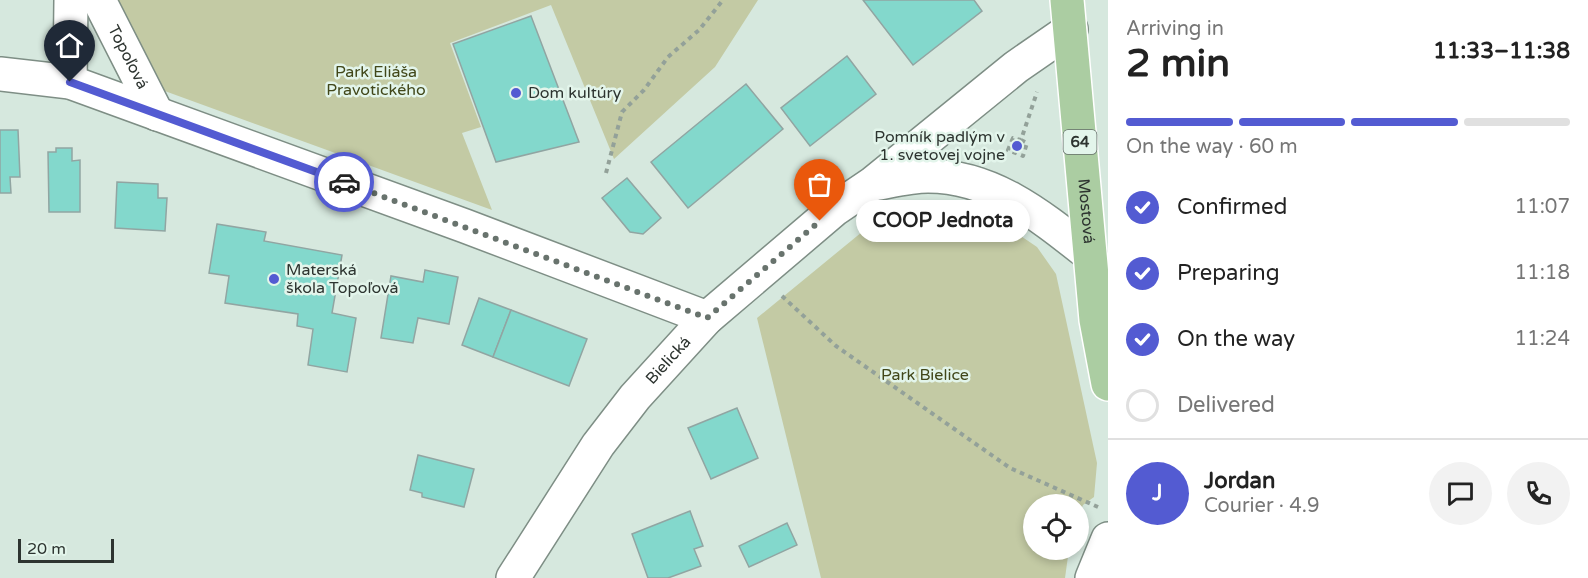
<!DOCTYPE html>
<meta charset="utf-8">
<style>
body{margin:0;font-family:"Varela Round",sans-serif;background:#f2f2f2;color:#222;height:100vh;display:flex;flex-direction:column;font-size:22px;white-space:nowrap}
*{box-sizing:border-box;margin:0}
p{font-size:20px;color:#767676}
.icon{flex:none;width:33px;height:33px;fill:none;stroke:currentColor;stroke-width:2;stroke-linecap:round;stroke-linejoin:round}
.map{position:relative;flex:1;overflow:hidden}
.panel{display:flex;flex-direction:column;background:#fff;width:480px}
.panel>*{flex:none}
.tools{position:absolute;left:1023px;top:494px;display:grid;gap:12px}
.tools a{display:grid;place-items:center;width:66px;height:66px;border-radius:50%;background:#fff;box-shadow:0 3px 9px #0003;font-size:30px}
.scale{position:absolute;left:18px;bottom:15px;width:96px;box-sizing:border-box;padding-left:6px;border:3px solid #2d3430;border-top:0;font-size:16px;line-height:21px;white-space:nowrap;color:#2d3430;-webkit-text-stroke:4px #e3f5eb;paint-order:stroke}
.pin{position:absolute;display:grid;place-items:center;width:51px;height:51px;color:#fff;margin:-62px -26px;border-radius:50% 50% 50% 0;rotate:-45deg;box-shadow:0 0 6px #0007}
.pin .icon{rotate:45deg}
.courier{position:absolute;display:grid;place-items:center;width:60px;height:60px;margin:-30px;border:4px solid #535bd2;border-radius:50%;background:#fff;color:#222;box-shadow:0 2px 8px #0007}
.bubble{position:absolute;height:42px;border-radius:21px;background:#fff;box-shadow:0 3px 9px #0003;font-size:20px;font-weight:700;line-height:42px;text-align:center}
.summary em{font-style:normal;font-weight:700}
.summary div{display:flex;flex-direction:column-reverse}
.summary{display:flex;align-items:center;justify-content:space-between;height:102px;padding:0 18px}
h1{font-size:39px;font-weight:700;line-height:45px}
.bar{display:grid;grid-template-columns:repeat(4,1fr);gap:9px 6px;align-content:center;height:72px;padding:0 18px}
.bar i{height:8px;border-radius:4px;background:#e0e0e0}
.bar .selected{background:#535bd2}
.bar p{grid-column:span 4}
.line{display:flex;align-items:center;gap:15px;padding:0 18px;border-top:2px solid #e0e0e0}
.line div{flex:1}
.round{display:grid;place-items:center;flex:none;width:63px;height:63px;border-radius:32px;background:#f2f2f2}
ol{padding:0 18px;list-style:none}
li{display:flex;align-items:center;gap:18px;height:66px}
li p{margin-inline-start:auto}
li .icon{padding:6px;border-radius:50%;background:#535bd2;color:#fff;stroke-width:4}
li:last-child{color:#767676}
li i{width:33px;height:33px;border:3px solid #e0e0e0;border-radius:50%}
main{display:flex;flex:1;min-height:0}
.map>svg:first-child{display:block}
.green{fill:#c3caa4}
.building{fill:#83d8cc;stroke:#91a5a2;stroke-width:1.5}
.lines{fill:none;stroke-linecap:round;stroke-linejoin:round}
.street-casing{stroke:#7e8e85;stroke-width:36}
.secondary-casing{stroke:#7e8e85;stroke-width:36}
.primary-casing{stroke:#fff;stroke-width:36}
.path{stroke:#93a199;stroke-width:4;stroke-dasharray:4.5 4.5;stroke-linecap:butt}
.street{stroke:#fff;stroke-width:33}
.secondary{stroke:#fff;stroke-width:33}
.primary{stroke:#abcda2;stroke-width:33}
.done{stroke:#68736d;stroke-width:6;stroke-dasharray:0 10.8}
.route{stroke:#535bd2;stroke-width:8}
.poi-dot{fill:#535bd2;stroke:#e3f5eb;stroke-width:2}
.labels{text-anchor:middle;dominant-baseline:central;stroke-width:5;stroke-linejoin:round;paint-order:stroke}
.shield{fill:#e3f5eb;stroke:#646e68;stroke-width:1.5}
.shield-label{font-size:15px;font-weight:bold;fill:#2d3430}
.street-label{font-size:16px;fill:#2d3430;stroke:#e3f5eb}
.park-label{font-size:16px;fill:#414719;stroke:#e3f5eb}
.poi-label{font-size:16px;fill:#2d3430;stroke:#e3f5eb;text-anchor:start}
</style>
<main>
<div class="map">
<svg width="1108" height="578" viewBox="0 0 1108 578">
<rect width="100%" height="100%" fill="#d6e8de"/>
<!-- green -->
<g class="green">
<polygon points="116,0 758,0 715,67 614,159 551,5 450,43 481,127 462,133 492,210 162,90"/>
<polygon points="949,206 1000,222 1037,247 1056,274 1097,463 1094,497 1083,505 1079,514 1078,504 1034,504 1034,549 1069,549 1065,578 821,578 757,318 862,232 903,211"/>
</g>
<!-- building -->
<g class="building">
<polygon points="863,0 974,0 982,11 913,65"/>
<polygon points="531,16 579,142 496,162 453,44"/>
<polygon points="847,56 876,94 810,146 781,108"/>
<polygon points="746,84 783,129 688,208 651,162"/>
<polygon points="0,130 18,130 20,177 10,177 11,193 0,193"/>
<polygon points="56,148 72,148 72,161 80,160 80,212 49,212 48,152 56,152"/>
<polygon points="627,178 661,218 643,234 630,232 602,198"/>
<polygon points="117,182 158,184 158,198 167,198 165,231 115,228"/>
<polygon points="217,224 266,232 264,241 342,255 332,313 356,318 347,372 308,365 313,329 297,326 298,314 225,303 229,276 209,273"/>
<polygon points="425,270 458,277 449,324 418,318 413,343 381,338 391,276 423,282"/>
<polygon points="479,298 511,310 493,357 462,345"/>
<polygon points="511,310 587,339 569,386 493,357"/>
<polygon points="737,408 758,458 711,479 688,428"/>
<polygon points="418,455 474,469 464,507 422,497 422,493 410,490"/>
<polygon points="690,511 703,546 694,549 701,566 668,578 648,578 632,534"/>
<polygon points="787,523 797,545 749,567 739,546"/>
</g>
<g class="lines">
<defs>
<g id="street">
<path id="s1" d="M99 0 157 114"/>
<polyline points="0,74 70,82 465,226 707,318"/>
<polyline points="70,82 71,0"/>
<polyline points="1092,578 1108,539"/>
</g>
<g id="secondary">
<path d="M873 184C891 181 910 176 928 176 993 176 1042 217 1090 255"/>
<path id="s2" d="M513 578 598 445 635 397 707 318 835 209 872 184 1016 67 1071 29"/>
</g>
<g id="primary">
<path id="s3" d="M1067 0 1096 320 1108 384"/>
</g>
</defs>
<!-- street casing -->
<use href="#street" class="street-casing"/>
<!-- secondary casing -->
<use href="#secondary" class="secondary-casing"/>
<!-- primary casing -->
<use href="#primary" class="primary-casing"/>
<!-- path -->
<g class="path">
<polyline points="1021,140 1027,143 1023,156 1008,150 1013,138 1021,140 1037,92"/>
<polyline points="606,173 622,112 644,90 668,57 699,30 723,0"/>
<polyline points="782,296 836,346 1010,468 1098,507"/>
</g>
<!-- street -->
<use href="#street" class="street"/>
<!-- secondary -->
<use href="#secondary" class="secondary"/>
<!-- primary -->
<use href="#primary" class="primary"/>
</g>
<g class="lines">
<!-- done -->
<polyline class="done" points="344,182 707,318 820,221"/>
<!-- route -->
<polyline class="route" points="70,82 344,182"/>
</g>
<!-- markers -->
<g class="poi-dot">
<circle cx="516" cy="93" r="6"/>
<circle cx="1017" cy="146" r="6"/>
<circle cx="274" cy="279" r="6"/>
</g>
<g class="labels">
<!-- shield labels -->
<rect class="shield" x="1063.5" y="130" width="33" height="24" rx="4.5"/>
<g class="shield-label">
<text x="1080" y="142">64</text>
</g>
<!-- street labels -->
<g class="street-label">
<text stroke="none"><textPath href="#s1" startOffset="64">Topoľová</textPath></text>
<text stroke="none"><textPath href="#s3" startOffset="212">Mostová</textPath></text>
<text stroke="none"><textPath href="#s2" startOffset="268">Bielická</textPath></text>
</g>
<!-- park labels -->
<g class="park-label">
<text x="376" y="72">Park Eliáša<tspan x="376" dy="18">Pravotického</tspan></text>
<text x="925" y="375">Park Bielice</text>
</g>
<!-- poi labels -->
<g class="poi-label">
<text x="528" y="93">Dom kultúry</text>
<text x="1005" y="137" text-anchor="end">Pomník padlým v<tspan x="1005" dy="18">1. svetovej vojne</tspan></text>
<text x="286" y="270">Materská<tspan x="286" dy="18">škola Topoľová</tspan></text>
</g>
</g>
</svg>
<div class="tools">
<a><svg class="icon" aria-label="locate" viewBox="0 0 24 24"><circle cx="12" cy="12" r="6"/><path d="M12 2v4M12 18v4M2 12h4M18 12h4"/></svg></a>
</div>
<div class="scale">20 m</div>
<div class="pin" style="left:820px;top:221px;background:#ea580c"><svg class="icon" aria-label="bag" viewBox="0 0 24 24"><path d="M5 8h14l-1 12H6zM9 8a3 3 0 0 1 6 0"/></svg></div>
<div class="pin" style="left:70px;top:82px;background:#1f2937"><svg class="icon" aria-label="home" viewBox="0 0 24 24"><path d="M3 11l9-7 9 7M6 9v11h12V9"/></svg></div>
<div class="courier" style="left:344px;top:182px"><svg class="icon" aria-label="car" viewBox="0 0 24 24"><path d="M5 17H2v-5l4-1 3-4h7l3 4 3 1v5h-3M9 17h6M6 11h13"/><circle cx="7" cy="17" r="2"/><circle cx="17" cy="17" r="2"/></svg></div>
<div class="bubble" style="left:856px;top:200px;width:174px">COOP Jednota</div>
</div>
<section class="panel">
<div class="summary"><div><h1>2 min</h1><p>Arriving in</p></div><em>11:33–11:38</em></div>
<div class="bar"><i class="selected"></i><i class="selected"></i><i class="selected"></i><i></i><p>On the way · 60 m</p></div>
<ol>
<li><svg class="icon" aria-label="check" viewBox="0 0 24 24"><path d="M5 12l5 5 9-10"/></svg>Confirmed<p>11:07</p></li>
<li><svg class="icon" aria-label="check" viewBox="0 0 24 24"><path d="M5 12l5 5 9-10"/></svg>Preparing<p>11:18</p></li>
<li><svg class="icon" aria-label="check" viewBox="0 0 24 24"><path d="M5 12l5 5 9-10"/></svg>On the way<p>11:24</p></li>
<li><i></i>Delivered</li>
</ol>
<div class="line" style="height:108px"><b class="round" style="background:#535bd2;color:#fff">J</b><div><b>Jordan</b><p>Courier · 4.9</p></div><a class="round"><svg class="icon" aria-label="chat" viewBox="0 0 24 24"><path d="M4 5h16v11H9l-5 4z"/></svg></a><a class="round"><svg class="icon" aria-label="phone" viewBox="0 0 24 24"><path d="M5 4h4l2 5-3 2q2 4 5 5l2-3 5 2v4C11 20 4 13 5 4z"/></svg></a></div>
</section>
</main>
